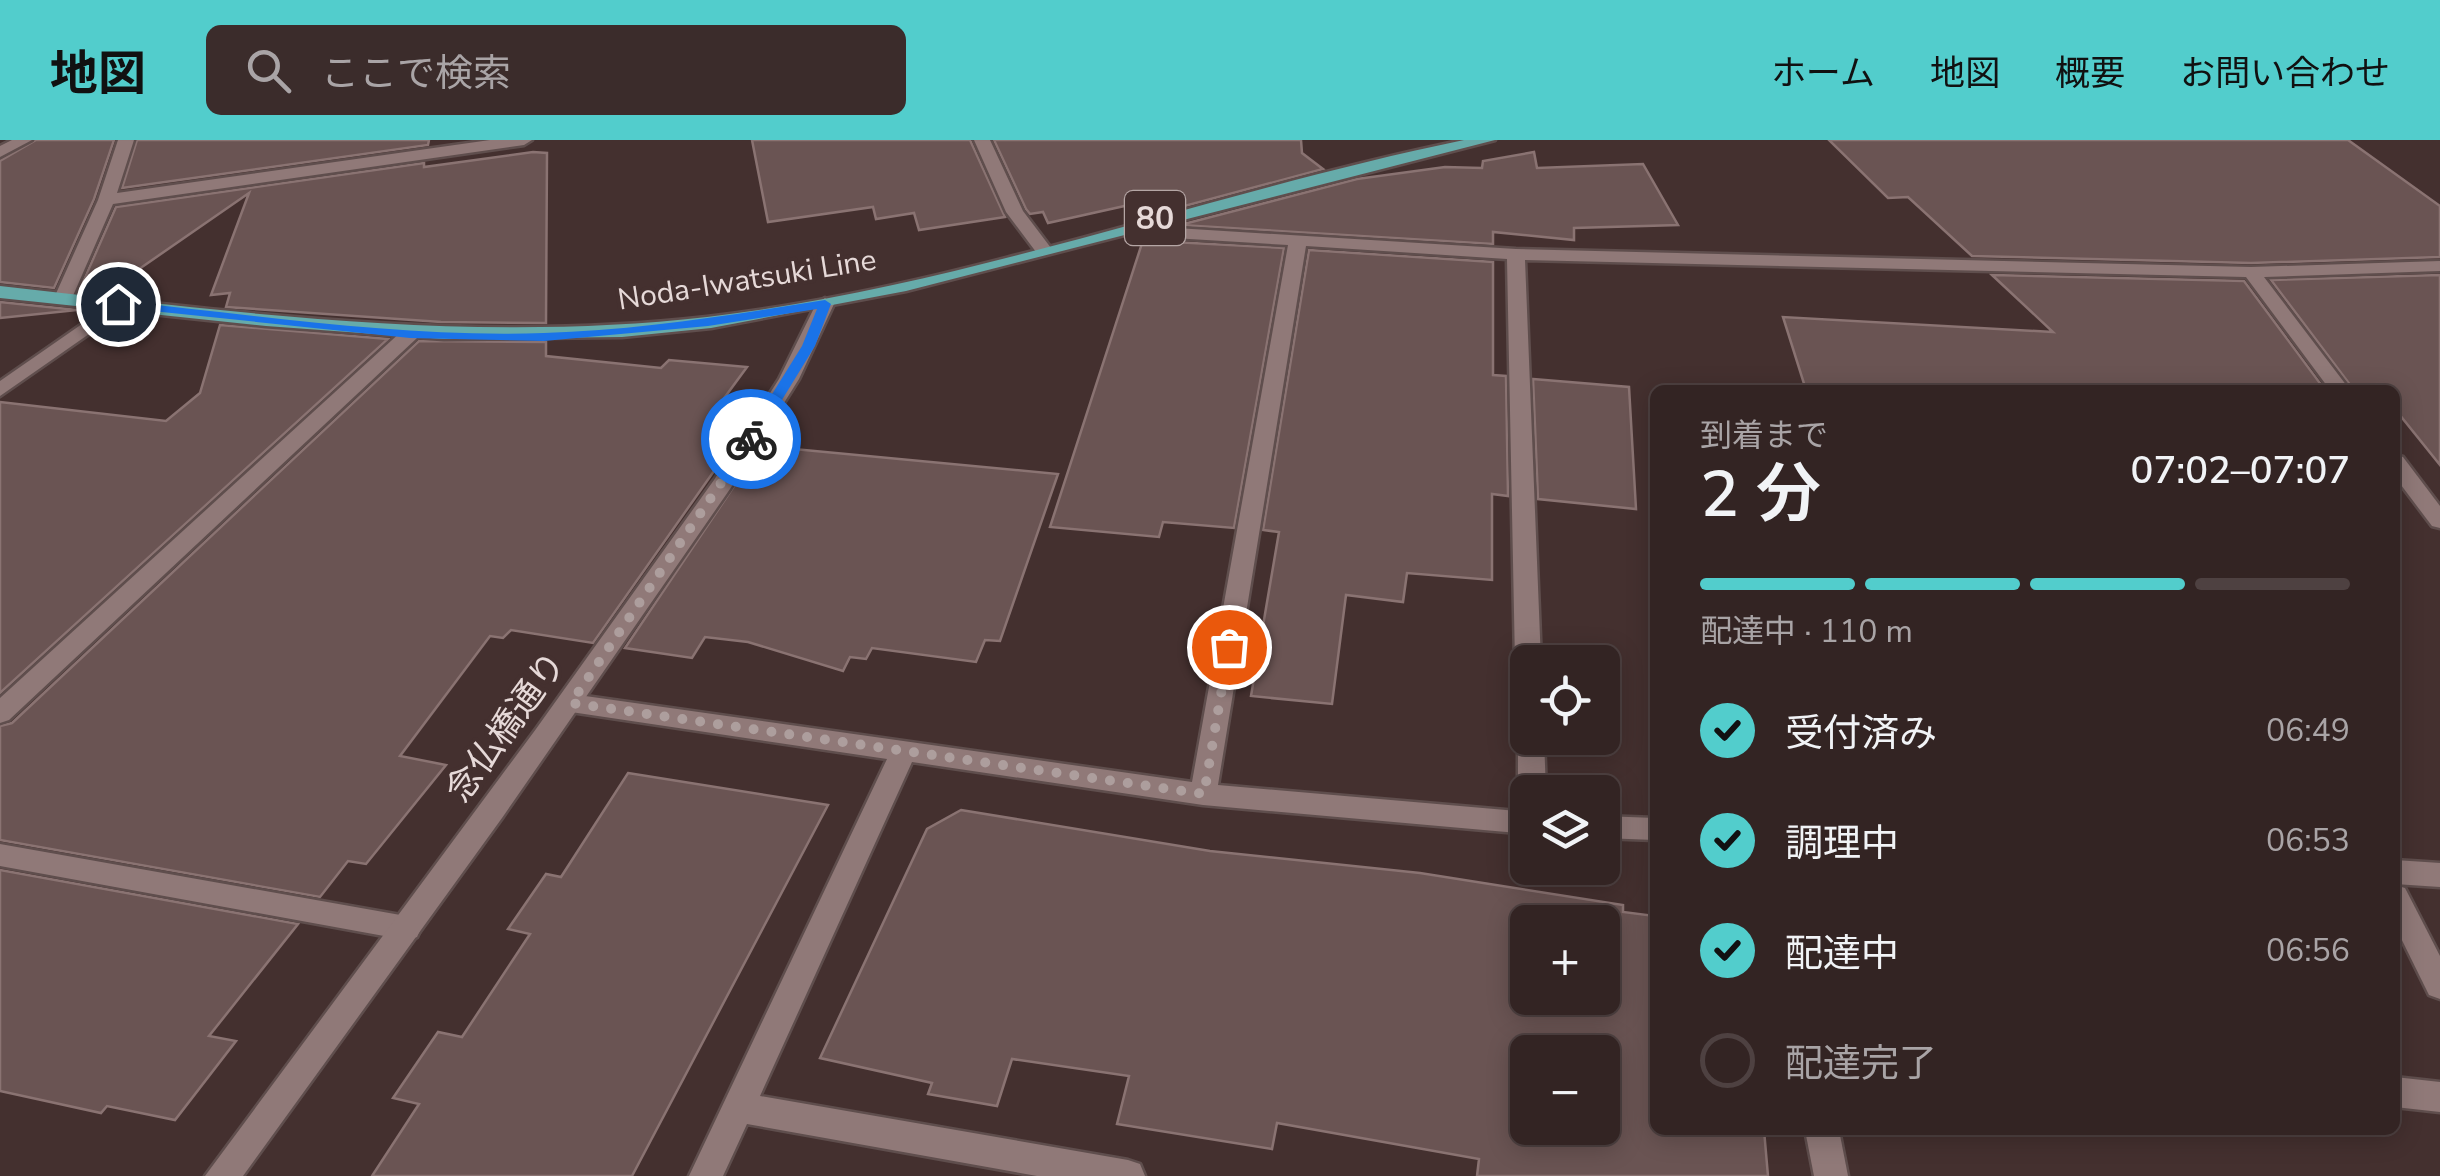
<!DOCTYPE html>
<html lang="ja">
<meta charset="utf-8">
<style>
body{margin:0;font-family:"Nunito Sans","Noto Sans JP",sans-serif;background:#3b2c2b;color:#f1f3f6;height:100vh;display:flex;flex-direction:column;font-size:38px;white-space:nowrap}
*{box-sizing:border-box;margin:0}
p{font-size:32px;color:#a9a4a6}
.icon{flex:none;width:55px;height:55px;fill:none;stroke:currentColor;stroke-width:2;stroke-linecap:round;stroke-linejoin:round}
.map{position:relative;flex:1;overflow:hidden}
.panel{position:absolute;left:1650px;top:245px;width:750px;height:750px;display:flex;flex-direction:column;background:#332423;border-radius:15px;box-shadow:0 5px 25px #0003,0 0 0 2px #4e4141}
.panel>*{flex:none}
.controls{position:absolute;left:1510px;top:505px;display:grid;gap:20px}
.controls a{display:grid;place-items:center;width:110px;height:110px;border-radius:15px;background:#332423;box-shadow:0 5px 25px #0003,0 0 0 2px #4e4141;font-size:50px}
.pin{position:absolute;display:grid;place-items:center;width:85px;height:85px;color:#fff;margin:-42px;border:5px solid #fff;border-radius:50%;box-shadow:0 2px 10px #0007}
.courier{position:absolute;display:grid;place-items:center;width:100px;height:100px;margin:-50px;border:8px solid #1a73e8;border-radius:50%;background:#fff;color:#222;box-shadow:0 2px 12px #0007}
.overview em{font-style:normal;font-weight:600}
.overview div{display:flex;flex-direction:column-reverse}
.overview{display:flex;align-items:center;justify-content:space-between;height:170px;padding:0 50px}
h1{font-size:65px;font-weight:600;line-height:75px}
.bar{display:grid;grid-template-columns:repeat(4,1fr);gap:15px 10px;align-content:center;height:120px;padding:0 50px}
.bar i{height:12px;border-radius:8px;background:#4e4141}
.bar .current{background:#52cdcc}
.bar p{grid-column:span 4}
ol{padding:0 50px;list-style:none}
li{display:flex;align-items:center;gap:30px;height:110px}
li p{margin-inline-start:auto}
li .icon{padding:10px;border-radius:50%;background:#52cdcc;color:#111;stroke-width:4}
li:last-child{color:#a9a4a6}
li i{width:55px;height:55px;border:5px solid #4e4141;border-radius:50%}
header{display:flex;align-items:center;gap:60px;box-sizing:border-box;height:140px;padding:0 50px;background:#52cdcc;color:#111}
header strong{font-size:48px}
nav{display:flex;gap:55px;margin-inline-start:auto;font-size:35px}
.search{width:700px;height:90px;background:#3b2c2b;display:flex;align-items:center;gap:25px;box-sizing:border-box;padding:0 35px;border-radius:15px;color:#a9a4a6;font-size:38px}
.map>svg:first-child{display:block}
.building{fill:#6a5453;stroke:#8a7372;stroke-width:2.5;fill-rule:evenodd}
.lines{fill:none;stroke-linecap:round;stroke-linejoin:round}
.minor-casing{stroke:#5f4e4d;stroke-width:5}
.tertiary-casing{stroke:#5f4e4d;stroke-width:5}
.primary-casing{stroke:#5f4e4d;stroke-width:5}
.minor{fill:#907978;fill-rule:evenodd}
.tertiary{fill:#907978;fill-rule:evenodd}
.primary{fill:#66abaa;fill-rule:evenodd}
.route{fill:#1a73e8}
.done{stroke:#ad9e9d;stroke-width:10;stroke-dasharray:0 18}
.labels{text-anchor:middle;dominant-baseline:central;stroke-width:8;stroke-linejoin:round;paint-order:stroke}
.far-street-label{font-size:30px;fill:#e6d9d8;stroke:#44302f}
.shield{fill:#44302f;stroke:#b5a6a5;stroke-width:2.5}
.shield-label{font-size:32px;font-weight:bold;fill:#e6d9d8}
.street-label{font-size:35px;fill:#e6d9d8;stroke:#44302f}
</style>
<header>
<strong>地図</strong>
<div class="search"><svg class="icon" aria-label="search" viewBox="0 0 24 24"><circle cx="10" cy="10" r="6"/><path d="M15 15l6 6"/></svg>ここで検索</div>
<nav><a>ホーム</a><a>地図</a><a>概要</a><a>お問い合わせ</a></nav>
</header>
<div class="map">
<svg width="2440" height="1036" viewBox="0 0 2440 1036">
<rect width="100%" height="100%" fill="#44302f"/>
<!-- building -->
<g class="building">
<polygon points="36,0 114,0 94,59 54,148 0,142 0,21"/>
<polygon points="137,0 429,0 428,5 122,48"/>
<polygon points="752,0 970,0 1005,77 919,90 914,73 876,79 873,67 768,82"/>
<polygon points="994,0 1301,0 1302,13 1323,29 1151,75 1156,59 1048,83 1043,72 1030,74 1026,69"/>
<polygon points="1829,0 2348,0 2440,66 2440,117 2251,123 1972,116 1908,57 1888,58"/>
<polygon points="533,12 547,13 546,183 441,182 226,167 230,153 211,155 249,53 103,154 79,151 116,67 424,23 424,27"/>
<polygon points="1534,12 1537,28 1643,24 1678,85 1574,88 1574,100 1493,92 1493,104 1180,85 1357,39 1445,27 1482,28 1483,21"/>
<polygon points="1145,94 1173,102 1284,108 1234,388 1163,382 1159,397 1050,387"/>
<polygon points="1309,110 1493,122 1493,235 1506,236 1508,356 1492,354 1492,440 1407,433 1403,462 1346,455 1332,564 1251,556 1279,392 1263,390"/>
<polygon points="1992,135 2244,141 2325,250 1806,250 1783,177 2053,192"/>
<polygon points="2440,135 2440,325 2395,269 2395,250 2354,250 2271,140"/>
<polygon points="0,162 77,170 0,178"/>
<polygon points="220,185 388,199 0,553 0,262 166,281 200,253"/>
<polygon points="419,201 546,202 546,216 661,228 669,220 747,227 711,276 724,277 708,302 733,304 593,503 511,490 503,498 490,496 400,616 446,625 366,724 348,721 320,757 0,700 0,586 12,583"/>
<polygon points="1533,239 1629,247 1636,369 1538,359"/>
<polygon points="761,306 1058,334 1000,501 985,500 976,522 872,508 866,519 850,517 843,531 748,502 705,497 692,518 625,508"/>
<polygon points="628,633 828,665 632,1036 372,1036 419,964 393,958 438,892 462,897 530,794 508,789 546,734 561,737"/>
<path d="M961 670 1210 711 1420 733 1623 765V772L1655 776V990H1764L1768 1036H1477L1479 1019 1277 983 1272 1009 1117 984 1129 936 1012 919 997 966 928 954 932 943 820 918 927 689ZM1528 782H1602V858H1528ZM1528 912H1602V988H1528Z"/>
<polygon points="0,730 298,784 209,896 236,901 175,980 107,966 101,973 0,951"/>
</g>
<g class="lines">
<defs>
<g id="minor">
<polygon points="12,0 32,0 0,17 0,6"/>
<polygon points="118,0 134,0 117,53 490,0 532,0 524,5 113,64 72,158 70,162 56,162 54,158 98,60"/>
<polygon points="974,0 990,0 1023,71 1051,108 1048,112 1036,112 1006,72"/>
<polygon points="1142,76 1176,88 1516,109 2251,127 2440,121 2440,131 2264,137 2350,250 2330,250 2246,137 1525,120 1541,522 1528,522 1528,531 1515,522 1507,119 1306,106 1218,645 1528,672 1528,694 1203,665 912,622 760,956 1128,1020 1140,1024 1145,1036 1037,1036 747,984 723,1036 689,1036 887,619 571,572 562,570 558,563 562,556 571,554 1192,642 1288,105 1173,98 1136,85 1136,77"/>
<polygon points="118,159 125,161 125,169 0,256 0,241"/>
<polygon points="410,188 417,190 417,198 9,580 0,583 0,558 403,190"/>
<polygon points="2395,315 2403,317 2440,366 2440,388 2432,386 2395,337"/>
<polygon points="1528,589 1528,598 1544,598 1546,652 1528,652 1528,661 1518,652 1518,598"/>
<polygon points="1602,676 1655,678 1655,700 1602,698"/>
<polygon points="0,704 406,776 417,779 421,788 417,797 406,800 0,726"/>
<polygon points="2395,720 2440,723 2440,747 2395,744"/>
<polygon points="2395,745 2405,748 2440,816 2440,859 2429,855 2395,786"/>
<polygon points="2395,937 2440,942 2440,972 2395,967"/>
<polygon points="1805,990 1839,990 1848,1036 1814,1036"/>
</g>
<polygon id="tertiary" points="825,158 834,164 799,239 730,349 502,678 243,1036 205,1036 536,589 714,340 779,239 816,164"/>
<path id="primary" d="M1464 0H1495L906 151 711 188 622 197 444 199 266 186 0 158V146C235 172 470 204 707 177 964 147 1211 52 1464 0Z"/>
</defs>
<!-- minor casing -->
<use href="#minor" class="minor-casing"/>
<!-- tertiary casing -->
<use href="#tertiary" class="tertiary-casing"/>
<!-- primary casing -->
<use href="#primary" class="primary-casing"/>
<!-- minor -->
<use href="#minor" class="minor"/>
<!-- tertiary -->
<use href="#tertiary" class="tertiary"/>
<!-- primary -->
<use href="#primary" class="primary"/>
</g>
<!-- route -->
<path class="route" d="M118 161C259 175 402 198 544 193 638 190 732 175 825 160L831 164 815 206 758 299 751 303 744 299 802 206 817 169 708 186 544 201 410 198 114 167Z"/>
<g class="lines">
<!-- done -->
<polyline class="done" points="751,299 571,563 1204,654 1229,507"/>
</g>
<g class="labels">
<!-- far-street labels -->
<g class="far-street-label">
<text transform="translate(747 140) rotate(-9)">Noda-Iwatsuki Line</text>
</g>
<!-- shield labels -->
<rect class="shield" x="1125" y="51" width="60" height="54" rx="8"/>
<g class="shield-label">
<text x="1155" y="78">80</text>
</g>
<!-- street labels -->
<g class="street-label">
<text transform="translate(506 587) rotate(-54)">念仏橋通り</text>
</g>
</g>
</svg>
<div class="controls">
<a><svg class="icon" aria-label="locate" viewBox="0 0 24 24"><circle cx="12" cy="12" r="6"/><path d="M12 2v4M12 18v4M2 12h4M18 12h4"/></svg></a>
<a><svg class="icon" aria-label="layers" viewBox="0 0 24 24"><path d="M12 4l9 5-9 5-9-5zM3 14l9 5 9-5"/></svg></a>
<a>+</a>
<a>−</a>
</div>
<div class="pin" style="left:1229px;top:507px;background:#ea580c"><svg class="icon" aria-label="bag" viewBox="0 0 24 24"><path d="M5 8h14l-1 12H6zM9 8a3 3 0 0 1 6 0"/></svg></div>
<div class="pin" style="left:118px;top:164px;background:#1f2937"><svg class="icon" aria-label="home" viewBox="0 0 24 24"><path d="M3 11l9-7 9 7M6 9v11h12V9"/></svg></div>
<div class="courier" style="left:751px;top:299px"><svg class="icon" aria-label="bike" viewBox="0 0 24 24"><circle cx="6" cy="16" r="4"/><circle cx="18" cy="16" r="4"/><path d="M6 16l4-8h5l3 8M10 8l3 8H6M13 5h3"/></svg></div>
<section class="panel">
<div class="overview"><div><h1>2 分</h1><p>到着まで</p></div><em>07:02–07:07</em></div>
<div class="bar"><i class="current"></i><i class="current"></i><i class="current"></i><i></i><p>配達中 · 110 m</p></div>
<ol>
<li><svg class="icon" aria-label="check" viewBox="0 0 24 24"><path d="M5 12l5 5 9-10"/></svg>受付済み<p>06:49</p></li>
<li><svg class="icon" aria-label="check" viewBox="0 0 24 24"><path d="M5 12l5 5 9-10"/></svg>調理中<p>06:53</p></li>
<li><svg class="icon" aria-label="check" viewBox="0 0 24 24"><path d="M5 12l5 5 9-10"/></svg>配達中<p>06:56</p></li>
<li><i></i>配達完了</li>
</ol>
</section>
</div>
